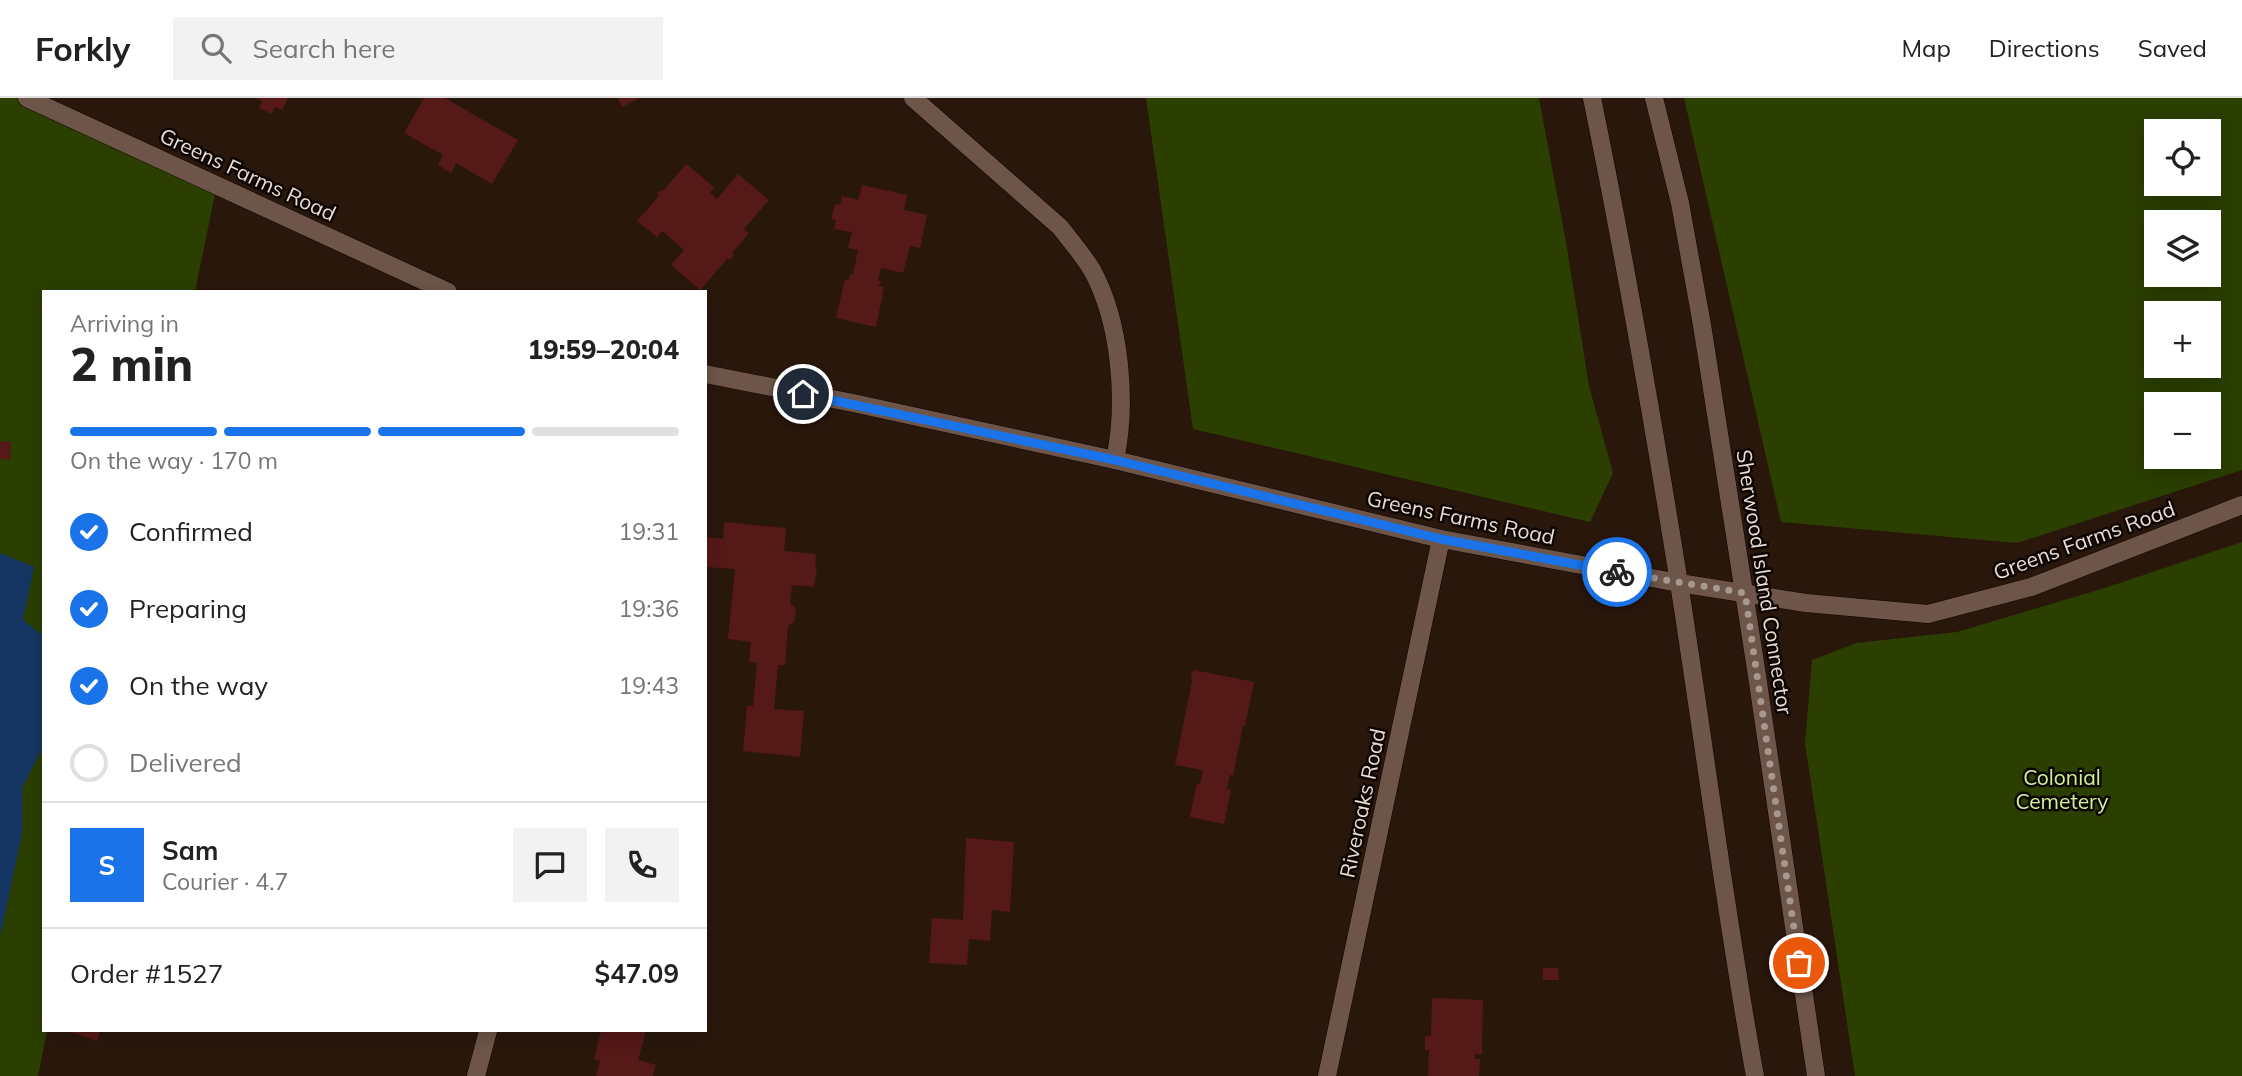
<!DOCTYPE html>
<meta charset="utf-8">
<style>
body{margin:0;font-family:Mulish,sans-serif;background:#f2f2f2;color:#222;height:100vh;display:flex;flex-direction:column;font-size:26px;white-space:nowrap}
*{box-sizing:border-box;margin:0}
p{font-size:23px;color:#767676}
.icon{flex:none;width:38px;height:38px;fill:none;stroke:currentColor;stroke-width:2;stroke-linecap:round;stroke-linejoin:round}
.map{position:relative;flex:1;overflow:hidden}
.sheet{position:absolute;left:42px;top:192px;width:665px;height:742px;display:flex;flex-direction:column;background:#fff;border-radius:0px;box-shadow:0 4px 18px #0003}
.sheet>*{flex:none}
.tools{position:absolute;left:2144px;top:21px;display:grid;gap:14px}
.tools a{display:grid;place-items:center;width:77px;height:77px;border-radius:0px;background:#fff;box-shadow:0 4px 18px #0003;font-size:35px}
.pin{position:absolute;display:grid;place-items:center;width:60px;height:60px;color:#fff;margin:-30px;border:4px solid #fff;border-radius:50%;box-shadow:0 2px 7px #0007}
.courier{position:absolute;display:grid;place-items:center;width:70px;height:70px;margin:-35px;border:5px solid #1a73e8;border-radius:50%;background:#fff;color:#222;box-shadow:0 2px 9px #0007}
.summary em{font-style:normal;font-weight:800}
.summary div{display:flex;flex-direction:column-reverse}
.summary{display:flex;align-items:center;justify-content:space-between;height:119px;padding:0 28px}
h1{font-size:46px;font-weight:800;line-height:52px}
.bar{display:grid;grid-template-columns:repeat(4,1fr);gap:10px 7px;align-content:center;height:84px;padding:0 28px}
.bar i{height:9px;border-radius:5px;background:#e0e0e0}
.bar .on{background:#1a73e8}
.bar p{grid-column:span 4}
.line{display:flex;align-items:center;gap:18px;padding:0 28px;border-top:2px solid #e0e0e0}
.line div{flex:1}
.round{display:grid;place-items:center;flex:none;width:74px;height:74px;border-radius:0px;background:#f2f2f2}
ol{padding:0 28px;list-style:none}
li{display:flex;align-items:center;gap:21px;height:77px}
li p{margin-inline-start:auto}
li .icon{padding:7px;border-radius:50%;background:#1a73e8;color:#fff;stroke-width:4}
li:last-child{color:#767676}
li i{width:38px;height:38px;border:4px solid #e0e0e0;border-radius:50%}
header{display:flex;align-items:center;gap:42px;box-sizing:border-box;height:98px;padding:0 35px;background:#fff;border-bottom:2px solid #e0e0e0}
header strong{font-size:33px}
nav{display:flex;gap:38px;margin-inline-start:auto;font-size:24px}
.search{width:490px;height:63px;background:#f2f2f2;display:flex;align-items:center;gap:18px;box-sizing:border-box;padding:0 24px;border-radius:0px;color:#767676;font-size:26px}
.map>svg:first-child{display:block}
.green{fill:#2b3f00;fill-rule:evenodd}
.water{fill:#163663}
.building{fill:#551917}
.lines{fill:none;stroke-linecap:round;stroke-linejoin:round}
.street-casing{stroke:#110300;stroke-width:19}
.secondary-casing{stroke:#110300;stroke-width:19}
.street{stroke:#6d5649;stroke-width:18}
.secondary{stroke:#6d5649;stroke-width:18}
.done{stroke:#a7988f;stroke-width:7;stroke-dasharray:0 12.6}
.route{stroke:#1a73e8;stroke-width:9}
.labels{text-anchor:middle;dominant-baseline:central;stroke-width:5;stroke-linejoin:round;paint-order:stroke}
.street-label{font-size:21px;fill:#ebddd5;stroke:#0c0502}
.park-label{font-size:21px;fill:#cff39b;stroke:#0c0502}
</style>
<header>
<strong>Forkly</strong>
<div class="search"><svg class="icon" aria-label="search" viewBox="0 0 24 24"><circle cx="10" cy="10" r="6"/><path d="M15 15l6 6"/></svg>Search here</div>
<nav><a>Map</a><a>Directions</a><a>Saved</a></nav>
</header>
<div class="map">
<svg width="2242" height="978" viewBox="0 0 2242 978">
<rect width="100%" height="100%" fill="#2a170c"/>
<!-- green -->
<g class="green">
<polygon points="0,0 27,0 217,86 195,194 44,194 44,933 47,933 38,978 0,978"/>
<polygon points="1146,0 1539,0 1566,144 1589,288 1613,375 1590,424 1193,331"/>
<path d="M1684 0H2242V372L2017 445 1781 424ZM2156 33H2208V86H2156ZM2156 124H2208V177H2156ZM2208 215V268H2156V215ZM2208 306V359H2156V306Z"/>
<polygon points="2242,444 2242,978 1855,978 1805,645 1812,562 1856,545 1957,534 2108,489"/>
</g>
<!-- water -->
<polygon class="water" points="0,455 34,469 23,522 44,538 44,648 22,690 22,736 0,838"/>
<!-- building -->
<g class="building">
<polygon points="256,0 288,0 282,12 275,9 272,16 259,10 262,3"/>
<polygon points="424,0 445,0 518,42 492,86 456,65 451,75 438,67 443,57 404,35"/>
<polygon points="618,0 640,0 622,9"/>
<polygon points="686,66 714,89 710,95 717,101 738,76 769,102 744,131 749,135 732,155 734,157 730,162 728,160 700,192 671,167 684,152 662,133 657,139 637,123 659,98 657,96 661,92 663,93"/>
<polygon points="862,87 907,97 904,112 927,117 920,150 910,148 903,175 881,170 878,183 881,183 879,188 884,189 876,229 836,220 845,181 849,182 850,176 853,177 858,152 848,150 852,134 834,131 836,122 831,121 835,106 840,107 842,98 858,102"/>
<polygon points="0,343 11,344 10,362 0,361"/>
<polygon points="724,424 786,430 784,453 816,456 815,468 817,469 814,489 792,487 790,505 796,511 794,524 788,528 785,567 778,567 774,611 804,613 800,659 743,653 747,608 753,608 757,565 749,564 751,544 728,541 735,471 705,469 705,439 723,441"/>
<polygon points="1194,572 1254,584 1245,628 1243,628 1233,677 1230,677 1227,691 1231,692 1224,726 1190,719 1197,685 1200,686 1203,672 1175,667 1192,583 1191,573 1194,575"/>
<polygon points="966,740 1014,744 1010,814 992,812 990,843 969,841 967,867 929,865 932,820 963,822"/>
<polygon points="1543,870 1558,870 1559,882 1543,882"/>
<polygon points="1432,900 1483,902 1482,956 1475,956 1475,961 1480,961 1479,978 1428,978 1429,952 1425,952 1425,938 1431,938"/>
<polygon points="67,933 100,933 97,943"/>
<polygon points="601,933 646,933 638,962 656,967 653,978 596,978 600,963 594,961"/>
</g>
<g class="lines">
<defs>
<g id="street">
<path d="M913 0 1060 129C1071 143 1083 157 1092 172 1121 225 1127 305 1115 362"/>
<polyline points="476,978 488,933"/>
<polyline points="1327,978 1441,441"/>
</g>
<g id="secondary">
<polyline points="27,0 448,194"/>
<path d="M1592 0C1625 161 1653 323 1679 485 1705 650 1725 815 1755 978"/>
<polyline points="1654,0 1680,105 1702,227 1756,571 1816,978"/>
<polyline points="705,276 853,305 1115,362 1441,441 1679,485 1806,505 1928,516 2031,489 2242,407"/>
</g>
</defs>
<!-- street casing -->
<use href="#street" class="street-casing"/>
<!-- secondary casing -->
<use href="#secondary" class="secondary-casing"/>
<!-- street -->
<use href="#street" class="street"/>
<!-- secondary -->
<use href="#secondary" class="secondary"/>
</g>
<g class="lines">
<!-- done -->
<polyline class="done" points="1617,474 1745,495 1799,865"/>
<!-- route -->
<polyline class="route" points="803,296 1115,362 1441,441 1617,474"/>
</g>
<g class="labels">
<!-- street labels -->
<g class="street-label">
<text transform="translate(248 76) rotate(25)">Greens Farms Road</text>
<text transform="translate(1461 419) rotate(12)">Greens Farms Road</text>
<text transform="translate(2084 442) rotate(-20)">Greens Farms Road</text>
<text transform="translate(1765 484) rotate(81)">Sherwood Island Connector</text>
<text transform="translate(1362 705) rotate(-78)">Riveroaks Road</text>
</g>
<!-- park labels -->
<g class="park-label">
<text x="2062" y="679">Colonial<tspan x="2062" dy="24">Cemetery</tspan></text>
</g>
</g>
</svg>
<div class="tools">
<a><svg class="icon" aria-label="locate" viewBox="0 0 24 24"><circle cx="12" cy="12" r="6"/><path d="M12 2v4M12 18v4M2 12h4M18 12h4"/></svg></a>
<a><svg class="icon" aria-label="layers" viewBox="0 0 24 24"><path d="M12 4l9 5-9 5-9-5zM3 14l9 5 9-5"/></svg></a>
<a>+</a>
<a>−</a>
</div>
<div class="pin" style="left:1799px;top:865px;background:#ea580c"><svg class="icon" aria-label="bag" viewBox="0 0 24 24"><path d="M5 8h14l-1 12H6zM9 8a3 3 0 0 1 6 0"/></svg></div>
<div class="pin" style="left:803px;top:296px;background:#1f2937"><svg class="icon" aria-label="home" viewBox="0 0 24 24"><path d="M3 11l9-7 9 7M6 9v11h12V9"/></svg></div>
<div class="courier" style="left:1617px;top:474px"><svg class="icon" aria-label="bike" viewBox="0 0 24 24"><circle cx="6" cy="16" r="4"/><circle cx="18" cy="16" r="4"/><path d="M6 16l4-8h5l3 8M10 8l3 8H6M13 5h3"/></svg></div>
<section class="sheet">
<div class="summary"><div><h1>2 min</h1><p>Arriving in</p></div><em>19:59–20:04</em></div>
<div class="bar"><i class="on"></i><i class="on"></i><i class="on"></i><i></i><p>On the way · 170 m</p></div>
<ol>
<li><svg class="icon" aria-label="check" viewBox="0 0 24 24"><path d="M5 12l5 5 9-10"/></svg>Confirmed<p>19:31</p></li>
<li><svg class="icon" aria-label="check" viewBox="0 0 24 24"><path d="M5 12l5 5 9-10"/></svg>Preparing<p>19:36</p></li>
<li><svg class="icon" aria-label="check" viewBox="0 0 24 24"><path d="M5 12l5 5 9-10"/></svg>On the way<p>19:43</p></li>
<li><i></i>Delivered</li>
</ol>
<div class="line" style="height:126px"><b class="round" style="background:#1a73e8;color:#fff">S</b><div><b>Sam</b><p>Courier · 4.7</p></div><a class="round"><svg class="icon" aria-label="chat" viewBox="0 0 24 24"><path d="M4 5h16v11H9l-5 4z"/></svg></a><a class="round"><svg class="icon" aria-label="phone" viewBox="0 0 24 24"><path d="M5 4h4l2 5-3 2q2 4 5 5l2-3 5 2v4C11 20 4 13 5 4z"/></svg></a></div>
<div class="line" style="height:91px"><div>Order #1527</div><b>$47.09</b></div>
</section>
</div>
